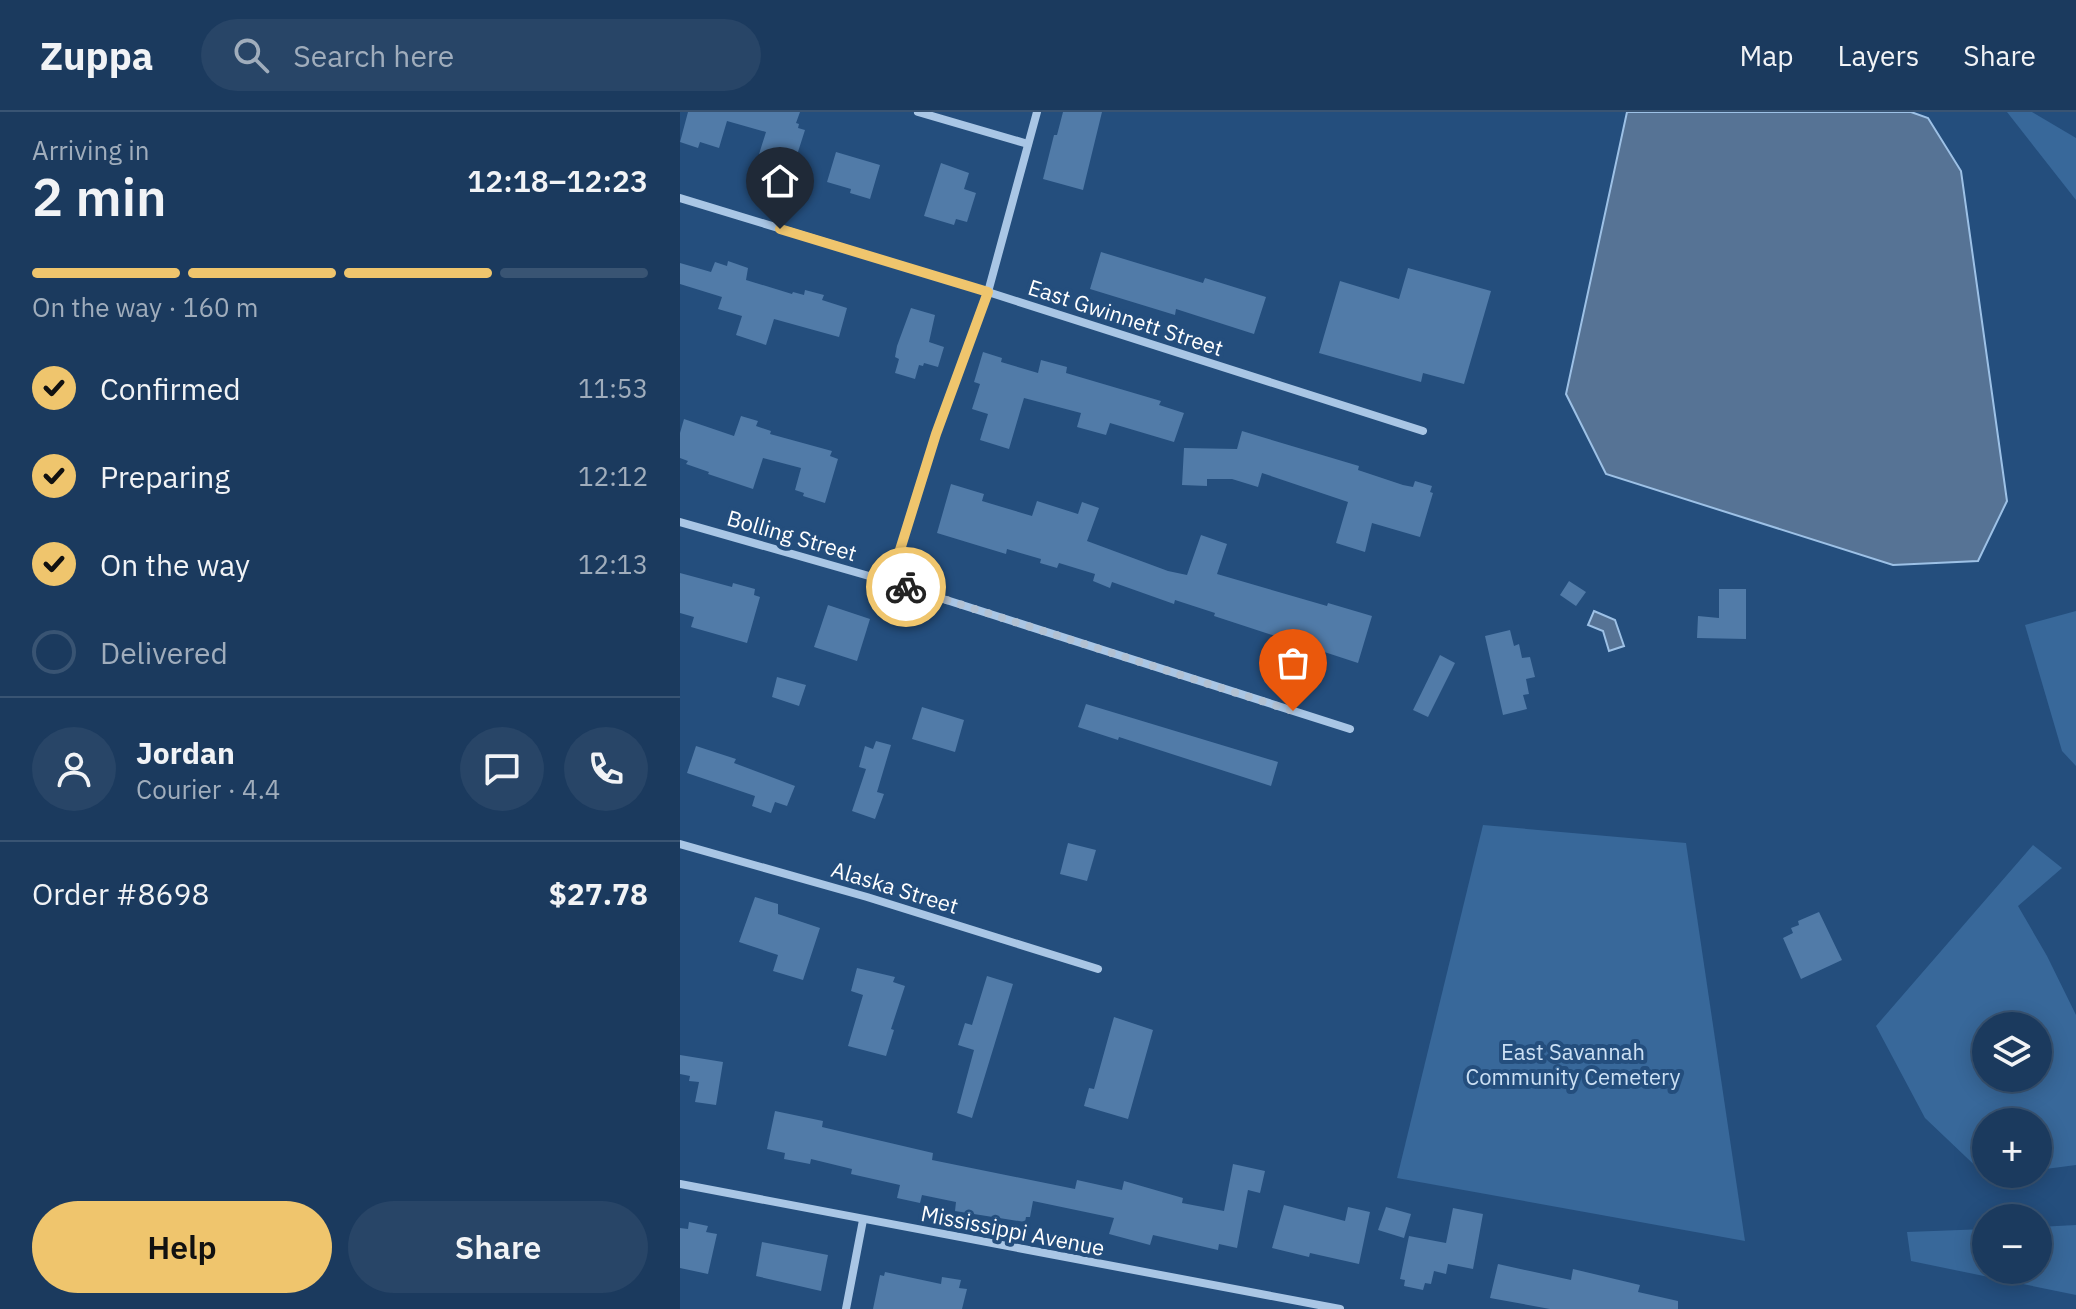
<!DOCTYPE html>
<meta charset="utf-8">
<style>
body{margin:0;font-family:"IBM Plex Sans",sans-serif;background:#284567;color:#f1f3f6;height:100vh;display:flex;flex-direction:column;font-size:30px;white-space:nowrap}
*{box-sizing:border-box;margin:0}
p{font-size:26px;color:#a0adbc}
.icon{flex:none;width:44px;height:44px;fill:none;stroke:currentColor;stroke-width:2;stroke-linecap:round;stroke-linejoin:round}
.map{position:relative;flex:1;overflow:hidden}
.sheet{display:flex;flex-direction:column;background:#1b3a5e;width:680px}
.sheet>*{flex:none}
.controls{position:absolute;left:1292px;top:900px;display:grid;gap:16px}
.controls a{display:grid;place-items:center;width:80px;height:80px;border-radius:50%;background:#1b3a5e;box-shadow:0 4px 20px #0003,0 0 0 2px #395473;font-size:40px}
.pin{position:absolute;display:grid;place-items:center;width:68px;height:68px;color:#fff;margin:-82px -34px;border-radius:50% 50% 50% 0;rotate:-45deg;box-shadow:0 0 8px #0007}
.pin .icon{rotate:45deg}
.courier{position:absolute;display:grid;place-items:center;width:80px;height:80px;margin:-40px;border:6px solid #efc56d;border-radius:50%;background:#fff;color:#222;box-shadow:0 2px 10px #0007}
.headline em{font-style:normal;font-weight:600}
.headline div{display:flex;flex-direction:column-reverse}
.headline{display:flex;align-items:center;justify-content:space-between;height:136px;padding:0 32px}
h1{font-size:52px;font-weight:600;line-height:60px}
.bar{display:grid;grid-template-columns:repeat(4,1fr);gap:12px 8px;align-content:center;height:96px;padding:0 32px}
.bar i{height:10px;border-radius:6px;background:#395473}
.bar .on{background:#efc56d}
.bar p{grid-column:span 4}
.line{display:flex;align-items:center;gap:20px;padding:0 32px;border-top:2px solid #395473}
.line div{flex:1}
.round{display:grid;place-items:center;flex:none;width:84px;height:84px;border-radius:42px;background:#284567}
ol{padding:0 32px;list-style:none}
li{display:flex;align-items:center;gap:24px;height:88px}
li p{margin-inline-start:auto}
li .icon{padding:8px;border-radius:50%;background:#efc56d;color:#111;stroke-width:4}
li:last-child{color:#a0adbc}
li i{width:44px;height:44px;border:4px solid #395473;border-radius:50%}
.button{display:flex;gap:16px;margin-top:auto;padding:16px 32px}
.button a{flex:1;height:92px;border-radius:48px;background:#efc56d;color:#111;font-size:32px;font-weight:600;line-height:92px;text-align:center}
.button a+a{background:#284567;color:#f1f3f6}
header{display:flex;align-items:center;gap:48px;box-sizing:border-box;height:112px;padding:0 40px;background:#1b3a5e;border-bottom:2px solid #395473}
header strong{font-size:38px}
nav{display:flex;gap:44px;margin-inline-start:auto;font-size:28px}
.search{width:560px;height:72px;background:#284567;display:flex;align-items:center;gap:20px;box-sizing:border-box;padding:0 28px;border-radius:44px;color:#a0adbc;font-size:30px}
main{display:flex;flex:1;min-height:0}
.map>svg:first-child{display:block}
.green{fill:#38689a;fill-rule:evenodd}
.water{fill:#567395;stroke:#9dc1e6;stroke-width:2}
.building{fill:#517ba8}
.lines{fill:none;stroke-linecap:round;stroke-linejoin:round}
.minor{stroke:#a9c6e5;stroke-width:8}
.done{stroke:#b2c1d2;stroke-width:8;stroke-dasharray:0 14.4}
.route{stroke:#efc56d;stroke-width:10}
.labels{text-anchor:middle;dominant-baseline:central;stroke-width:8;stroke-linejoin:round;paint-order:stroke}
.street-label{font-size:22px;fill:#fff;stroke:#244e7d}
.park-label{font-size:22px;fill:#cce0f4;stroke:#244e7d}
</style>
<header>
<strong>Zuppa</strong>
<div class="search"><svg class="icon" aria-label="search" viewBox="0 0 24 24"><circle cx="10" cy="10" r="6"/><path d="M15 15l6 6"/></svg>Search here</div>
<nav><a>Map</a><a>Layers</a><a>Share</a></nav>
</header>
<main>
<section class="sheet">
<div class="headline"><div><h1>2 min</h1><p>Arriving in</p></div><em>12:18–12:23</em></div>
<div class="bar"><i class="on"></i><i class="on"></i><i class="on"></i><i></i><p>On the way · 160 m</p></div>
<ol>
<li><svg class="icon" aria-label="check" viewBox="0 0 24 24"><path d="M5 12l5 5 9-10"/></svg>Confirmed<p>11:53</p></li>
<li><svg class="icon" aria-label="check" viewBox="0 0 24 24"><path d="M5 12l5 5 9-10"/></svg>Preparing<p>12:12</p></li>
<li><svg class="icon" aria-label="check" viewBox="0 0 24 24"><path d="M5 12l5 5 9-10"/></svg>On the way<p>12:13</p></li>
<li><i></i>Delivered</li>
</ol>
<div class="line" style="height:144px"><a class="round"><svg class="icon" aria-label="person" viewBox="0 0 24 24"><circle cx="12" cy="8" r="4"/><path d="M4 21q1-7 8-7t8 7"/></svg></a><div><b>Jordan</b><p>Courier · 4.4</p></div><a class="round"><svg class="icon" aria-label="chat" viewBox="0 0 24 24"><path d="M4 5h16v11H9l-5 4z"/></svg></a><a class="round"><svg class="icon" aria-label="phone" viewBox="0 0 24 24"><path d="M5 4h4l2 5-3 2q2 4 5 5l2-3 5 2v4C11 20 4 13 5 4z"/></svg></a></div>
<div class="line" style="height:104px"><div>Order #8698</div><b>$27.78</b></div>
<div class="button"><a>Help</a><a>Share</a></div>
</section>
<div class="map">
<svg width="1396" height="1197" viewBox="0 0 1396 1197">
<rect width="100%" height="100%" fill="#244e7d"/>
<!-- green -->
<g class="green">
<polygon points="1327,0 1352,0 1396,26 1396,88"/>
<polygon points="1396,499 1396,654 1382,639 1345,513"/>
<polygon points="803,713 1006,731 1065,1129 717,1066"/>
<path d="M1353 733 1382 756 1338 794 1367 844 1396 903V1053L1358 1058V1010H1306V1062H1325L1306 1064 1245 1006 1196 914ZM1358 914V966H1306V914Z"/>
<polygon points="1396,1113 1396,1183 1231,1149 1227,1120 1306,1117 1306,1158 1358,1158 1358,1115"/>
</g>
<!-- water -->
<g class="water">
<polygon points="947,0 1231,0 1248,6 1281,59 1327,389 1298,449 1213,453 926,362 886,282"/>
<polygon points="914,499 935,508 944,534 929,539 923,519 908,513"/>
</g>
<!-- building -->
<g class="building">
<polygon points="8,0 120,0 116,11 119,12 118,16 125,18 110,65 75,55 86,20 47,9 39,36 20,30 18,36 0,30"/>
<polygon points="383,0 422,0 403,78 363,67 374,23 377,23"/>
<polygon points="156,40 200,53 190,87 170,81 171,77 147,70"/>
<polygon points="261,51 289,61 284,77 296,81 287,110 276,107 274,113 244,104"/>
<polygon points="421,140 523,171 525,166 586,185 574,222 496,197 495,203 410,177"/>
<polygon points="48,149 68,156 66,168 112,182 113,180 124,183 125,178 144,183 142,188 167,196 159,225 94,207 86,233 56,223 62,204 38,197 42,185 0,172 0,151 31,160 35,150 47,154"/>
<polygon points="728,156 811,179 784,272 743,261 741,270 639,241 660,169 719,187"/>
<polygon points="231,196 255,203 249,230 264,235 258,255 244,251 243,254 239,253 235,267 215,261 219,247 215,245 217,234"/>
<polygon points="303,240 322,246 321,250 358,261 361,248 387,255 386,261 481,289 479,293 504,301 494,330 430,311 426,323 397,315 401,301 344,286 329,337 300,328 308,302 292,297 300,272 294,270"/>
<polygon points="61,304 78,309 76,314 91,319 90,322 152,339 150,344 158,347 145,391 123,384 124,381 115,378 121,356 83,346 73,377 28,362 29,360 6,352 8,349 0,346 0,321 4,307 54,324"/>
<polygon points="562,319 679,354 678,358 723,373 733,375 735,369 752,374 750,380 753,381 740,425 692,411 685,440 656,431 668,390 582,361 578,375 552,367 527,367 527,374 502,373 504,336 557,337"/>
<polygon points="271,372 304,382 302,389 352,404 357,389 398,402 402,390 419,396 407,429 488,459 507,463 521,423 547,432 537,462 647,494 648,491 692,504 678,551 534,504 535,501 495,488 494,492 432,470 430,476 413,469 415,462 379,451 377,456 360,451 361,447 327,437 326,442 257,421"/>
<polygon points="0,461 52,475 53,471 75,477 74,483 80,485 67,531 11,515 14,505 0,501"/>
<polygon points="889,469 906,480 896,494 880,483"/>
<polygon points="1039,477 1066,477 1066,527 1017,526 1018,504 1039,506"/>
<polygon points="148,493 190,507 177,549 134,535"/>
<polygon points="830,518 834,534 839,532 842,546 850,545 855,565 846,567 849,582 843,583 847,597 823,603 805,524"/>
<polygon points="760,543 775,551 748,605 733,598"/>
<polygon points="97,565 126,573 119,594 92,585"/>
<polygon points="406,592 598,650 591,674 439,625 438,628 398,615"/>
<polygon points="242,595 284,608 275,640 232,627"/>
<polygon points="196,629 211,633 197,680 204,682 195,707 172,699 186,657 179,655 185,634 193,637"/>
<polygon points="16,634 56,647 54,651 115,674 107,694 95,690 91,701 72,694 75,684 7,661"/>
<polygon points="388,731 416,738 407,769 380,762"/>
<polygon points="75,785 98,792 98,802 140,816 123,868 93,859 98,843 59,830"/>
<polygon points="1139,800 1162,848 1121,867 1103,826 1113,821 1111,816 1119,813 1118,809"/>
<polygon points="177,856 215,865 213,870 225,874 211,917 214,918 206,944 168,934 183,883 171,879"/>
<polygon points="307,864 333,872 292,1006 277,1001 294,938 278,933 285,911 292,913"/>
<polygon points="434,905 473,918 448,1007 404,994 409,976 414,977"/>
<polygon points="0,943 43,950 36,993 15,990 19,970 9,969 10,964 0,962"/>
<polygon points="95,999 143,1009 142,1015 253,1041 252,1048 395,1077 397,1068 442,1078 444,1069 503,1086 502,1091 544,1099 553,1052 585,1059 580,1081 568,1078 557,1136 539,1132 538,1138 473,1123 470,1133 429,1122 434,1106 353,1089 350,1105 346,1105 345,1110 275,1099 276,1090 242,1083 240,1091 217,1086 220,1073 171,1062 172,1057 131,1047 130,1052 104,1047 105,1041 87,1037"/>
<polygon points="604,1093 665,1109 668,1095 690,1100 679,1152 630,1141 629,1145 592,1136"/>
<polygon points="706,1095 731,1102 724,1126 698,1118"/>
<polygon points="773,1096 803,1102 793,1157 768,1152 766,1162 754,1159 751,1172 745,1171 743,1178 724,1174 725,1168 720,1167 729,1124 766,1131"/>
<polygon points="9,1110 28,1114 26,1120 37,1122 28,1162 0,1156 0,1116 8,1117"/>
<polygon points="82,1130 148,1143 141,1179 76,1164"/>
<polygon points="818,1152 891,1168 893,1157 960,1173 958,1180 998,1189 998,1197 870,1197 810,1186"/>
<polygon points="205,1160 261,1172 262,1165 281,1168 279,1176 287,1177 282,1197 193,1197 200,1163 204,1164"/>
</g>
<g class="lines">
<!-- minor -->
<g class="minor">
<polyline points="238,0 348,32"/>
<polyline points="0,86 308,180 743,319"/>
<polyline points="0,410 210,470 670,617"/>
<polyline points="210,470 256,322 308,180 357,0"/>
<polyline points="0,732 187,785 418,857"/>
<polyline points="0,1072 660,1197"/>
<polyline points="166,1197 183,1108"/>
</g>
</g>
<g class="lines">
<!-- done -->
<polyline class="done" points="226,475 613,599"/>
<!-- route -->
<polyline class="route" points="100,117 308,180 256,322 210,470 226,475"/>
</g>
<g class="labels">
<!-- street labels -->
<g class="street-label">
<text transform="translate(446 205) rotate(18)">East Gwinnett Street</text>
<text transform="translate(112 423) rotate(16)">Bolling Street</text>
<text transform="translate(215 775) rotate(17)">Alaska Street</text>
<text transform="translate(333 1118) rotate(11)">Mississippi Avenue</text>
</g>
<!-- park labels -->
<g class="park-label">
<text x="893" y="939">East Savannah<tspan x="893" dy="25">Community Cemetery</tspan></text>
</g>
</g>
</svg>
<div class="controls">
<a><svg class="icon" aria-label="layers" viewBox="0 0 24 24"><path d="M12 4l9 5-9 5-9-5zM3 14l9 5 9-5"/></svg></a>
<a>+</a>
<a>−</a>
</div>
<div class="pin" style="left:613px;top:599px;background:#ea580c"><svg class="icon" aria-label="bag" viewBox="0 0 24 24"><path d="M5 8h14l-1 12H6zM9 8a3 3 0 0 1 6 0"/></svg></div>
<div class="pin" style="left:100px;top:117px;background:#1f2937"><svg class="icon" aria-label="home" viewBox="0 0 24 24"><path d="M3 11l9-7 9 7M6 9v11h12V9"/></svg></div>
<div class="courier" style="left:226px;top:475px"><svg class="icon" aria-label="bike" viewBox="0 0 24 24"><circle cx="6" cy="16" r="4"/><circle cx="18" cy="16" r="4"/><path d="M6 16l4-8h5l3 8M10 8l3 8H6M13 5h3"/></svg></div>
</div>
</main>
